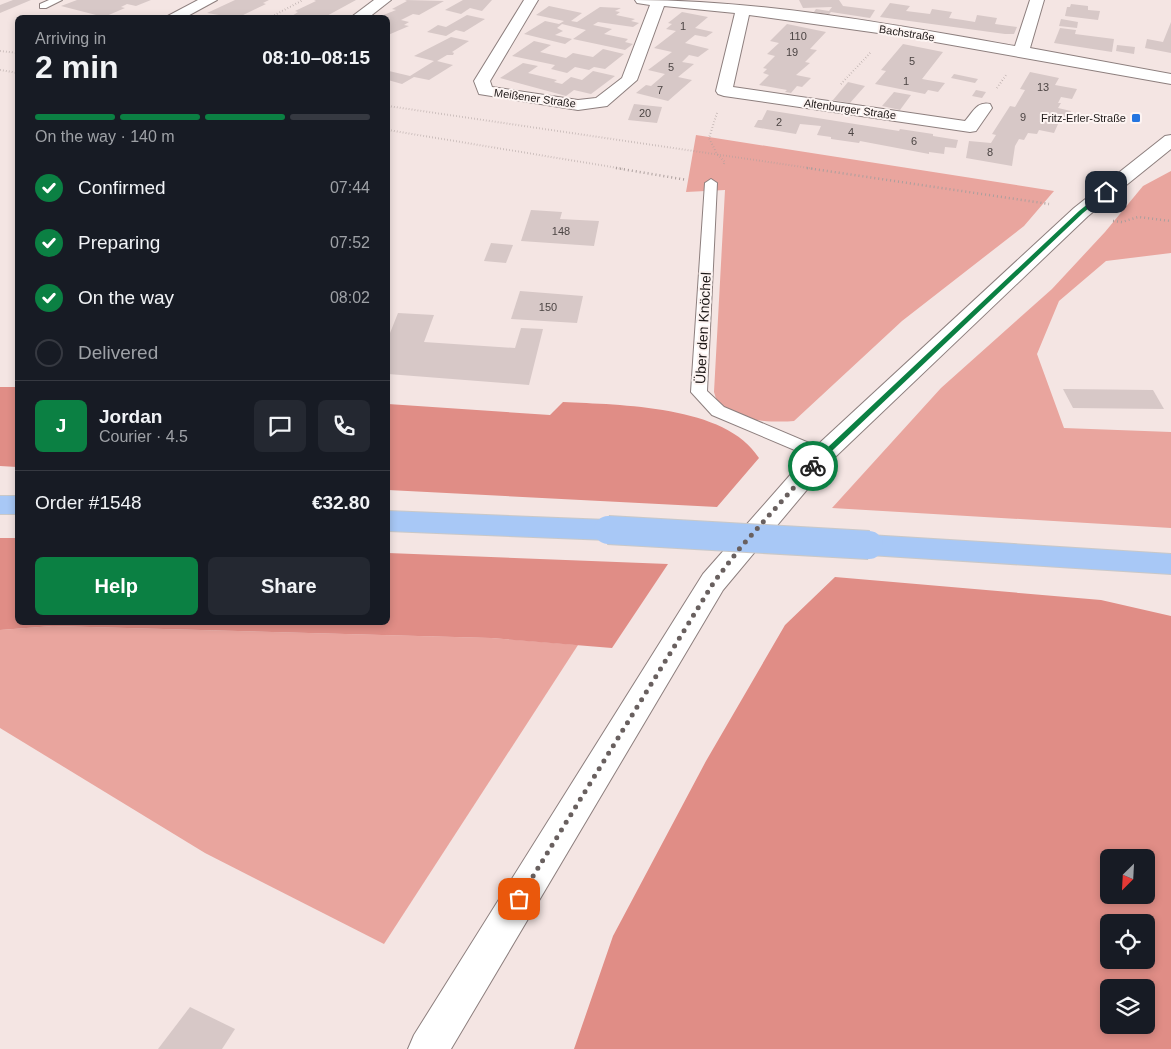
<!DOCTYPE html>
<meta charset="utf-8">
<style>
body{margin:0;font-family:Arial,sans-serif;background:#242831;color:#f1f3f6;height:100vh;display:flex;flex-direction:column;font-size:19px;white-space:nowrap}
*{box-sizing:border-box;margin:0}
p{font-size:16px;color:#9ea1a6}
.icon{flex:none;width:28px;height:28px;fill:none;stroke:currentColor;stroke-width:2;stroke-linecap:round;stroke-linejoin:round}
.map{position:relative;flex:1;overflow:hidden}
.sheet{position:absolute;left:15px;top:15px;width:375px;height:610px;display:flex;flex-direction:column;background:#171b24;border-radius:8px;box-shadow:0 2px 8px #0003}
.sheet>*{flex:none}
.needle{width:32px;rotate:204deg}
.controls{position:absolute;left:1100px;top:849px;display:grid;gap:10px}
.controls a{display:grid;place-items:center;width:55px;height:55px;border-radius:8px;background:#171b24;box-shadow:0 2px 8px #0003;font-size:25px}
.pin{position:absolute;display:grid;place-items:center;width:42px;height:42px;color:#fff;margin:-21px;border-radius:10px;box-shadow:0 2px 8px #0006}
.courier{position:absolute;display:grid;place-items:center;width:50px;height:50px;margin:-25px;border:4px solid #0b8043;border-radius:50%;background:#fff;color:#222;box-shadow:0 1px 6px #0007}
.summary em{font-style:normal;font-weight:700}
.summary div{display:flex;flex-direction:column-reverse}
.summary{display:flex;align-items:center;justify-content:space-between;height:85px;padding:0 20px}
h1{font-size:32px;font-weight:700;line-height:38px}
.bar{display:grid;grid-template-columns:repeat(4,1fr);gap:8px 5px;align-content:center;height:60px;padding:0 20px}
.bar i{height:6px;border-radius:4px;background:#363941}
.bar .on{background:#0b8043}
.bar p{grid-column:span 4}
.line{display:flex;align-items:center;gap:12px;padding:0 20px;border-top:1px solid #363941}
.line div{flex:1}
.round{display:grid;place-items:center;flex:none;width:52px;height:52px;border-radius:8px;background:#242831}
ol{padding:0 20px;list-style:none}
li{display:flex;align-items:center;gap:15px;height:55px}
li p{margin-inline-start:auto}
li .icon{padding:5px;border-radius:50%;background:#0b8043;color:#fff;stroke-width:4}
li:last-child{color:#9ea1a6}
li i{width:28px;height:28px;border:2px solid #363941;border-radius:50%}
.button{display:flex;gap:10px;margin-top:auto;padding:10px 20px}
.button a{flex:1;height:58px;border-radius:8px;background:#0b8043;color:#fff;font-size:20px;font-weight:700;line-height:58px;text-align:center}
.button a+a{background:#242831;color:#f1f3f6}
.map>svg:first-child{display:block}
.green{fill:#e9a59e}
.forest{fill:#e08d86;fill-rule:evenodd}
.building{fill:#d7c8c7}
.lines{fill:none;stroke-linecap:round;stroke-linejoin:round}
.service-casing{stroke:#8d7f7e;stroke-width:2}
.minor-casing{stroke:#8d7f7e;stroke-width:2}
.secondary-casing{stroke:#8d7f7e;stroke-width:2}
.trunk-casing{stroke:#c9c8c8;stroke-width:2}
.path-far1{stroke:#ab9f9d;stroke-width:2;stroke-dasharray:0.5 2.5;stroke-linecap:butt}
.path{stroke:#ab9f9d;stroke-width:2.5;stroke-dasharray:1 3;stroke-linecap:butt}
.service{fill:#fff;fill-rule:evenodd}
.minor{fill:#fff;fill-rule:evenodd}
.secondary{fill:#fff;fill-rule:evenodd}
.trunk{fill:#a8c8f6;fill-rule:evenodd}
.trunk-bridge-casing{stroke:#c9c8c8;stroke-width:30;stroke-linecap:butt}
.trunk-bridge{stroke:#a8c8f6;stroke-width:28}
.route{fill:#0b8043}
.done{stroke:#69605f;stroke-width:5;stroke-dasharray:0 9}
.poi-dot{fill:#2475e0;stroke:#fdf4f2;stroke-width:2}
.labels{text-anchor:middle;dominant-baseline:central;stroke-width:4;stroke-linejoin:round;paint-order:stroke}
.number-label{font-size:11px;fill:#4c4544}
.far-street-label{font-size:11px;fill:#1e1918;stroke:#fdf4f2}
.far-poi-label{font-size:11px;fill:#1e1918;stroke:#fdf4f2;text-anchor:end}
.street-label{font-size:14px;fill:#1e1918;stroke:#fdf4f2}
</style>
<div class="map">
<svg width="1171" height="1049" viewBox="0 0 1171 1049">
<rect width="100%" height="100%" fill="#f4e5e3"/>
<!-- green -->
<g class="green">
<path d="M696 135 1054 191 1024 226 902 321 794 421C774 423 731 421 718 403 716 400 715 395 714 392L725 190 686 192Z"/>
<polygon points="1171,171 1171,253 1106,261 1059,301 1037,354 1064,428 1171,432 1171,528 832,508 941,388 1052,289 1105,232 1143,186"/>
<polygon points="53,626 491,638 578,645 384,944 205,853 0,728 0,630"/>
</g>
<!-- forest -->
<g class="forest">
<polygon points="0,387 17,387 17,467 0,466"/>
<path d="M563 402C620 405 726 405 759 458L717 507 388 490V404L550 415Z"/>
<polygon points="0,538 17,538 18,622 388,622 388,553 668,564 612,648 491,638 53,626 0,630"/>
<path d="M835 577 1101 600 1171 616V1049H574L613 936 706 761 785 625ZM1109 858H1146V895H1109ZM1109 922H1146V960H1109ZM1109 988H1146V1025H1109Z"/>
</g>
<!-- building -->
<g class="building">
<polygon points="13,0 31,0 0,13 0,5"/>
<polygon points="77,0 151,0 136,6 127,4 121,7 125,8 104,17 61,6"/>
<polygon points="235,0 269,0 263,3 266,4 237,18 207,13"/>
<polygon points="314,0 356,0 323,18 289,18 298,12 295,11 316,1"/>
<polygon points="405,0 444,1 419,15 413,14 401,20 409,22 404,25 409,26 388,35 388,18 376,18 396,10 392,9 407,1"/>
<polygon points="463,0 492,0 482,11 470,8 461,14 445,10"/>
<polygon points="799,0 839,0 843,6 875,10 870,18 831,12 829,14 814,12 816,9 829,11 832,7 803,8"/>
<polygon points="890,3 910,6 906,11 930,14 932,9 952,12 949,18 963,20 975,22 977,15 997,18 995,24 1017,27 1014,34 1005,34 880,17"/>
<polygon points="1071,4 1088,6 1088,10 1100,11 1098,20 1065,16 1067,7 1070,7"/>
<polygon points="549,6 582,13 571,21 577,22 600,7 621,8 615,11 620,12 616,15 635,19 631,21 639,23 633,27 598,22 593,25 612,29 604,34 628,39 625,42 633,44 625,50 573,39 586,30 562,24 557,28 563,31 555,35 572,39 565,44 524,34 545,21 559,24 564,21 536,15"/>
<polygon points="682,12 708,17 695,28 713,32 706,37 695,35 685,43 709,49 698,57 689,55 682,62 694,64 678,77 692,80 668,101 636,93 646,85 651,86 665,74 648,70 672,52 654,48 676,31 666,29 672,24 668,23"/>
<polygon points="467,15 485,19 464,32 456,30 446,36 427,32 438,25 446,27"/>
<polygon points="1061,19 1078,22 1077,28 1059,26"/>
<polygon points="1171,22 1171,53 1145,48 1147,39 1163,42"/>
<polygon points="787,24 826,32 810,49 817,50 805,62 810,63 796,75 811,78 802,87 797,86 791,93 785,92 787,90 759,85 769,75 763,73 767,69 763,68 775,56 767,54 779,43 770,41"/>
<polygon points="1060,28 1076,30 1075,34 1114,39 1112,52 1054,43"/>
<polygon points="451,37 469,41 452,52 454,53 453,55 447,55 437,61 453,65 429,80 414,77 402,84 388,80 389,71 410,76 434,61 414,56"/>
<polygon points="534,41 551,45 540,52 566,58 573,53 593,57 603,49 624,54 605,69 594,67 589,70 575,67 567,73 551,69 555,65 512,56"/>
<polygon points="903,44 943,52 922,79 945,83 938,92 928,90 925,94 875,84 886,71 881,70"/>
<polygon points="1117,45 1135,47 1134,54 1116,51"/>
<polygon points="523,63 538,66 528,73 557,80 554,82 562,84 571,77 582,80 593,71 615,76 591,94 574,90 566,96 500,78"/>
<polygon points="1030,72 1059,78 1055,85 1077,89 1072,99 1061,97 1058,103 1061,103 1058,108 1071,111 1067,118 1047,114 1042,121 1058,124 1054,133 1039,130 1037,134 1028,133 1024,140 1019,139 1015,146 1012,166 966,158 969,141 991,143 996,135 992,134 1010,106 1015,107 1025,90 1020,89"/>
<polygon points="954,74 978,79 975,83 951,78"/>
<polygon points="848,82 865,86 850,103 833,100"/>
<polygon points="976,90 986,92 982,98 972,96"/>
<polygon points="894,92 911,95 900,110 882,106"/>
<polygon points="634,104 662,107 657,123 628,120"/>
<polygon points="767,110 899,131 900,129 933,134 933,136 958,140 956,148 945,147 944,154 929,152 929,154 860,141 859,143 831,139 831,137 817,135 821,126 800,124 796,134 754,127 758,120 762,120"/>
<polygon points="531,210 562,212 560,219 599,221 594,246 521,241"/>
<polygon points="491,243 513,245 506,263 484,261"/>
<polygon points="520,291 583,296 577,323 511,319"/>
<polygon points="398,313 434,315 424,342 515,348 521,328 543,329 529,385 388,374 388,338"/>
<polygon points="1063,389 1153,390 1164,409 1073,408"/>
<polygon points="190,1007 235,1029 222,1049 158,1049"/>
</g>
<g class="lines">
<defs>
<g id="service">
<polygon points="49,0 62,0 46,8 40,8 40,4"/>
<polygon points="711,179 717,183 707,391 724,407 828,451 831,455 828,459 816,459 712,415 691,392 705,183"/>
</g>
<g id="minor">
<polygon points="198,0 217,0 184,18 164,18"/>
<polygon points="374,0 391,0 368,18 350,18"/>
<path d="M524 0H538L490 81 492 87 578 100 596 98 622 78 650 5 637 3 635 0C762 0 890 24 1015 46L1030 0H1044L1030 48 1171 74V84L907 37 749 15 733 87 965 121C973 112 977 101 990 104L992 108 976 131 970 132 724 96 718 94 716 91 735 13 664 6 637 80 607 106 578 110 479 94 474 81Z"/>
</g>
<polygon id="secondary" points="1171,135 1171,149 1088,216 831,461 723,590 451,1049 408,1049 414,1035 703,574 813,449 1074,208 1165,136"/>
<g id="trunk">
<rect x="0" y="496" width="18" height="18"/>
<polygon points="388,511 608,520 618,523 622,530 618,537 608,540 388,531"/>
<polygon points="869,535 1171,554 1171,574 869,555 859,552 855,545 859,538"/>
</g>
</defs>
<!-- service casing -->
<use href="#service" class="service-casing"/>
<!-- minor casing -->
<use href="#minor" class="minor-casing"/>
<!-- secondary casing -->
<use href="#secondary" class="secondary-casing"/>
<!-- trunk casing -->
<use href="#trunk" class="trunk-casing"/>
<!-- path-far1 -->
<g class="path-far1">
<polyline points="269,18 303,0"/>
<polyline points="0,51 18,53"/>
<polyline points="0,70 18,73"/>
<polyline points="841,84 871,52"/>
<polyline points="997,88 1006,75"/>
<polyline points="388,106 816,169"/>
<polyline points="717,113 709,138 717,154 725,162 723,165"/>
<polyline points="388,130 624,169"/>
</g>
<!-- path -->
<g class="path">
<polyline points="616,168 687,180"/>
<polyline points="807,168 1049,204"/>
<polyline points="1113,221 1122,222 1138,217 1171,221"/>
</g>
<!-- service -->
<use href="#service" class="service"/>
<!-- minor -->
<use href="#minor" class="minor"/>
<!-- secondary -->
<use href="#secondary" class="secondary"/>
<!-- trunk -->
<use href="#trunk" class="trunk"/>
<defs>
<polyline id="trunk-bridge" points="608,530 869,545"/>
</defs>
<!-- trunk-bridge casing -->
<use href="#trunk-bridge" class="trunk-bridge-casing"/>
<!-- trunk-bridge -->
<use href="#trunk-bridge" class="trunk-bridge"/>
</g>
<!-- route -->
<polygon class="route" points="1104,191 1109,192 1083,213 815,467 810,467 810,464 1079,211"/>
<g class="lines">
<!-- done -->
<polyline class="done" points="519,899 714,582 740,548 813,466"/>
</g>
<!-- markers -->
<rect class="poi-dot" x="1131" y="113" width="10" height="10" rx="2.5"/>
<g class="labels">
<!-- number labels -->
<g class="number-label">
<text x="683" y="26">1</text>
<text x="798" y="36">110</text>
<text x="792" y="52">19</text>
<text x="912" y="61">5</text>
<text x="671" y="67">5</text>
<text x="906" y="81">1</text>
<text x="1043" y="87">13</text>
<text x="660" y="90">7</text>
<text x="645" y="113">20</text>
<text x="1023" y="117">9</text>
<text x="779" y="122">2</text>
<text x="851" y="132">4</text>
<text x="914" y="141">6</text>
<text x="990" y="152">8</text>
<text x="561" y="231">148</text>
<text x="548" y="307">150</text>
</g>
<!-- far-street labels -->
<g class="far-street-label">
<text transform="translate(907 33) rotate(9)">Bachstraße</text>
<text transform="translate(535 98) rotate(8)">Meißener Straße</text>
<text transform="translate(850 109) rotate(8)">Altenburger Straße</text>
</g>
<!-- far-poi labels -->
<g class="far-poi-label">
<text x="1126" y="118">Fritz-Erler-Straße</text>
</g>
<!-- street labels -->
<g class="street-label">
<text transform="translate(703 328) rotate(-87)">Über den Knöchel</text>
</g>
</g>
</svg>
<div class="controls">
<a><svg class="needle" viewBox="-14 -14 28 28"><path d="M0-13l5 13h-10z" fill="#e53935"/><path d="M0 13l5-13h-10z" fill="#9ea1a6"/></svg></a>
<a><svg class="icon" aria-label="locate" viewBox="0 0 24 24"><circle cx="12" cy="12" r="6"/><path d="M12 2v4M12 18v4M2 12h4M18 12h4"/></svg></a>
<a><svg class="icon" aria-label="layers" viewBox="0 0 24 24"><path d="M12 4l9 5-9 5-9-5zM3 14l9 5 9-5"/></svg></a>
</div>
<div class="pin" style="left:519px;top:899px;background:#ea580c"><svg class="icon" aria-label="bag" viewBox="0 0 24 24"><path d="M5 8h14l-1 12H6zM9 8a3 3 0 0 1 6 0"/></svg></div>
<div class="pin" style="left:1106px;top:192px;background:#1f2937"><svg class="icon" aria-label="home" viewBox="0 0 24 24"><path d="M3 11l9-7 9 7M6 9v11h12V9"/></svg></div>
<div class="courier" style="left:813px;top:466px"><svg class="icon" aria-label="bike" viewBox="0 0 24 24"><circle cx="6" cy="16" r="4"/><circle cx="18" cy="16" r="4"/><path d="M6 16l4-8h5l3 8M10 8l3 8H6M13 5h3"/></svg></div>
<section class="sheet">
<div class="summary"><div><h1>2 min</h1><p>Arriving in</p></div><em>08:10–08:15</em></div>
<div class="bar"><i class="on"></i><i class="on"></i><i class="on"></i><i></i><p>On the way · 140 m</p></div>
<ol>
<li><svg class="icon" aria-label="check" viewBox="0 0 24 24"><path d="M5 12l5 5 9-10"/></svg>Confirmed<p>07:44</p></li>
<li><svg class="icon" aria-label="check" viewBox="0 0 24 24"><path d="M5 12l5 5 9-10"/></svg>Preparing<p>07:52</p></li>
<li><svg class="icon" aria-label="check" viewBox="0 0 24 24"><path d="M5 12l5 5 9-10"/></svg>On the way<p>08:02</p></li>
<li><i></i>Delivered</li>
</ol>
<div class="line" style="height:90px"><b class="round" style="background:#0b8043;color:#fff">J</b><div><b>Jordan</b><p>Courier · 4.5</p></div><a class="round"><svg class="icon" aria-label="chat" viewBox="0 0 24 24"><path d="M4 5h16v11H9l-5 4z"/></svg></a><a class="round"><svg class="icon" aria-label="phone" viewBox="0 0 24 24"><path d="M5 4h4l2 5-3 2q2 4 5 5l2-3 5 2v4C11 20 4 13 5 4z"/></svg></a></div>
<div class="line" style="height:65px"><div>Order #1548</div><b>€32.80</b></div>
<div class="button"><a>Help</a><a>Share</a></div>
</section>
</div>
